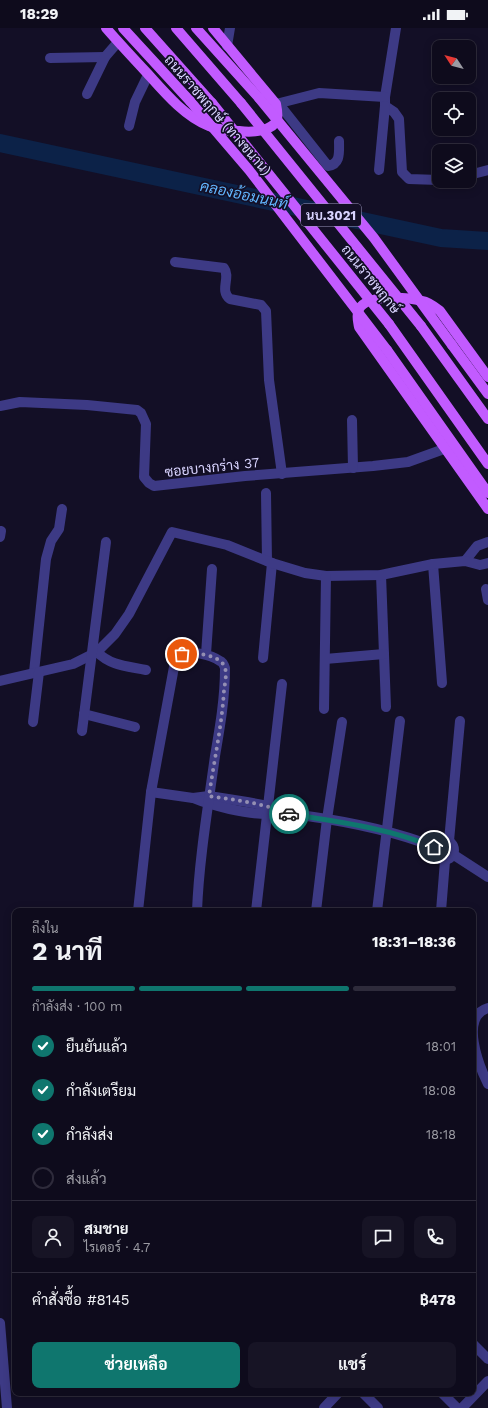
<!DOCTYPE html>
<html lang="th">
<meta charset="utf-8">
<style>
body{margin:0;font-family:"Work Sans",Sarabun,sans-serif;background:#171425;color:#f1f3f6;height:100vh;display:flex;flex-direction:column;font-size:15px;white-space:nowrap}
*{box-sizing:border-box;margin:0}
p{font-size:13px;color:#9b9ba3}
.icon{flex:none;width:22px;height:22px;fill:none;stroke:currentColor;stroke-width:2;stroke-linecap:round;stroke-linejoin:round}
.map{position:relative;flex:1;overflow:hidden}
.sheet{position:absolute;left:12px;top:880px;width:464px;height:488px;display:flex;flex-direction:column;background:#0e0b1c;border-radius:8px;box-shadow:0 2px 10px #0003,0 0 0 1px #2e2b3b}
.sheet>*{flex:none}
.needle{width:26px;rotate:306deg}
.fabs{position:absolute;left:432px;top:12px;display:grid;gap:8px}
.fabs a{display:grid;place-items:center;width:44px;height:44px;border-radius:8px;background:#0e0b1c;box-shadow:0 2px 10px #0003,0 0 0 1px #2e2b3b;font-size:20px}
.pin{position:absolute;display:grid;place-items:center;width:34px;height:34px;color:#fff;margin:-17px;border:2px solid #fff;border-radius:50%;box-shadow:0 1px 4px #0007}
.courier{position:absolute;display:grid;place-items:center;width:40px;height:40px;margin:-20px;border:3px solid #0f766e;border-radius:50%;background:#fff;color:#222;box-shadow:0 1px 5px #0007}
.summary em{font-style:normal;font-weight:700}
.summary div{display:flex;flex-direction:column-reverse}
.summary{display:flex;align-items:center;justify-content:space-between;height:68px;padding:0 20px}
h1{font-size:26px;font-weight:700;line-height:30px}
.bar{display:grid;grid-template-columns:repeat(4,1fr);gap:6px 4px;align-content:center;height:48px;padding:0 20px}
.bar i{height:5px;border-radius:3px;background:#2e2b3b}
.bar .on{background:#0f766e}
.bar p{grid-column:span 4}
.line{display:flex;align-items:center;gap:10px;padding:0 20px;border-top:1px solid #2e2b3b}
.line div{flex:1}
.round{display:grid;place-items:center;flex:none;width:42px;height:42px;border-radius:8px;background:#171425}
ol{padding:0 20px;list-style:none}
li{display:flex;align-items:center;gap:12px;height:44px}
li p{margin-inline-start:auto}
li .icon{padding:4px;border-radius:50%;background:#0f766e;color:#fff;stroke-width:4}
li:last-child{color:#9b9ba3}
li i{width:22px;height:22px;border:2px solid #2e2b3b;border-radius:50%}
.action{display:flex;gap:8px;margin-top:auto;padding:8px 20px}
.action a{flex:1;height:46px;border-radius:8px;background:#0f766e;color:#fff;font-size:16px;font-weight:700;line-height:46px;text-align:center}
.action a+a{background:#171425;color:#f1f3f6}
.status{display:flex;justify-content:space-between;align-items:center;height:28px;padding:0 20px;background:#0e0b1c;direction:ltr}
.status svg{height:11px;fill:currentColor}
.map>svg:first-child{display:block}
.lines{fill:none;stroke-linecap:round;stroke-linejoin:round}
.river{stroke:#0c2248;stroke-width:18}
.minor{stroke:#3d3a85;stroke-width:10}
.major{stroke:#c25bff;stroke-width:10}
.major-bridge{stroke:#c25bff;stroke-width:10}
.done{stroke:#948fb3;stroke-width:4;stroke-dasharray:0 7.2}
.route{stroke:#0f766e;stroke-width:5}
.labels{text-anchor:middle;dominant-baseline:central;stroke-width:3.5;stroke-linejoin:round;paint-order:stroke}
.shield{fill:#130f26;stroke:#9e99be;stroke-width:1}
.shield-label{font-size:13px;font-weight:bold;fill:#d9d4ff}
.street-label{font-size:14px;fill:#d9d4ff;stroke:#130f26}
.water-label{font-size:15px;font-style:italic;fill:#62b6ff;stroke:#130f26}
</style>
<div class="status"><b>18:29</b><svg viewBox="0 0 49 12"><path d="M0 12V9h3v3zM5 12V6h3v6zM10 12V3h3v9zM15 12V0h3v12zM26 1h20v11H26zM47 4h2v5h-2z"/></svg></div>
<div class="map">
<svg width="488" height="1380" viewBox="0 0 488 1380">
<rect width="100%" height="100%" fill="#130f26"/>
<g class="lines">
<!-- river -->
<polyline class="river" points="0,115 441,210 488,213"/>
<!-- minor -->
<g class="minor">
<polyline points="396,0 385,69 385,78 394,84 399,91 402,144 409,151 439,152"/>
<polyline points="227,18 230,0"/>
<polyline points="50,30 105,29"/>
<polyline points="87,66 105,29 118,14"/>
<polyline points="276,76 319,65 385,69"/>
<path d="M279 76 328 138C341 136 339 124 339 113"/>
<polyline points="129,98 135,74 148,47"/>
<polyline points="379,142 385,78"/>
<polyline points="469,147 488,142"/>
<path d="M175 234 224 240C231 249 219 263 230 271L261 277 266 283 269 352 282 446"/>
<polyline points="0,378 20,374 87,377 137,382 141,385 146,396 144,449 149,455 154,458 245,448 373,438 408,434 444,421"/>
<polyline points="352,392 353,440"/>
<polyline points="266,465 267,533"/>
<polyline points="0,509 1,503"/>
<polyline points="465,533 477,518 488,514"/>
<polyline points="433,536 442,655"/>
<polyline points="381,547 386,679"/>
<polyline points="486,561 488,572"/>
<path d="M97 624C111 638 127 638 146 642"/>
<polyline points="206,626 212,541"/>
<polyline points="263,630 272,535"/>
<polyline points="325,631 384,626"/>
<polyline points="34,644 46,531 51,513 59,501 62,481"/>
<polyline points="0,653 73,636 97,624 115,606 129,586 172,504 227,517 272,535 305,545 326,548 381,547 433,536 465,533 480,537 488,535"/>
<polyline points="324,681 326,548"/>
<polyline points="84,686 135,699"/>
<polyline points="33,694 39,644"/>
<polyline points="82,703 106,514"/>
<polyline points="151,764 193,770 209,768 247,774 268,778 273,781"/>
<path d="M193 770C212 778 247 786 267 786 272 785 276 784 280 784 289 785 298 787 307 788 350 794 394 803 435 819"/>
<circle cx="444" cy="822" r="10"/>
<polyline points="449,813 460,693"/>
<polyline points="454,827 488,849"/>
<path d="M138 883 151 764 174 639C176 635 176 631 180 628 188 621 212 627 220 633 223 634 224 637 225 640 225 670 220 699 215 728 208 779 199 832 197 883"/>
<polyline points="256,883 282,656"/>
<polyline points="316,883 327,791 342,694"/>
<polyline points="377,883 400,693"/>
<polyline points="441,883 445,833"/>
<path d="M488 980C459 988 479 1038 488 1056"/>
<polyline points="0,1295 7,1380"/>
<polyline points="473,1316 488,1331"/>
<polyline points="363,1365 378,1380"/>
<polyline points="442,1365 457,1380"/>
<polyline points="324,1380 338,1365"/>
<polyline points="462,1380 488,1353"/>
</g>
<!-- major -->
<g class="major">
<path d="M106 0C119 15 133 30 147 45 164 64 185 89 209 98 219 102 229 103 239 103 247 104 255 104 263 102 279 97 279 91 276 76L213 0"/>
<polyline points="123,0 190,73"/>
<polyline points="145,0 212,75"/>
<polyline points="176,0 241,75"/>
<polyline points="196,0 259,70"/>
<polyline points="389,296 488,436"/>
<polyline points="421,298 488,391"/>
<polyline points="452,317 488,366"/>
<polyline points="387,322 488,465"/>
<path d="M488 349 440 283C435 279 429 274 422 273 407 269 367 266 359 281 356 287 358 293 359 299L488 481"/>
</g>
<!-- major-bridge -->
<g class="major-bridge">
<polyline points="259,70 374,210 452,317"/>
<polyline points="190,73 249,142 387,322"/>
<polyline points="212,75 389,296"/>
<polyline points="241,75 421,298"/>
</g>
</g>
<g class="lines">
<!-- done -->
<path class="done" d="M182 626C192 623 222 627 225 640 227 646 225 655 224 662 222 697 214 733 209 768 228 771 247 773 265 778 274 780 279 784 289 786"/>
<!-- route -->
<path class="route" d="M289 786C339 794 388 800 434 819"/>
</g>
<g class="labels">
<!-- shield labels -->
<rect class="shield" x="301" y="176" width="60" height="22" rx="3"/>
<g class="shield-label">
<text x="331" y="187">นบ.3021</text>
</g>
<!-- street labels -->
<g class="street-label">
<text transform="translate(218 87) rotate(49)">ถนนราชพฤกษ์ (ทางขนาน)</text>
<text transform="translate(371 251) rotate(51)">ถนนราชพฤกษ์</text>
<text transform="translate(212 439) rotate(-6)">ซอยบางกร่าง 37</text>
</g>
<!-- water labels -->
<g class="water-label">
<text transform="translate(244 167) rotate(12)">คลองอ้อมนนท์</text>
</g>
</g>
</svg>
<div class="fabs">
<a><svg class="needle" viewBox="-14 -14 28 28"><path d="M0-13l5 13h-10z" fill="#e53935"/><path d="M0 13l5-13h-10z" fill="#9b9ba3"/></svg></a>
<a><svg class="icon" aria-label="locate" viewBox="0 0 24 24"><circle cx="12" cy="12" r="6"/><path d="M12 2v4M12 18v4M2 12h4M18 12h4"/></svg></a>
<a><svg class="icon" aria-label="layers" viewBox="0 0 24 24"><path d="M12 4l9 5-9 5-9-5zM3 14l9 5 9-5"/></svg></a>
</div>
<div class="pin" style="left:182px;top:626px;background:#ea580c"><svg class="icon" aria-label="bag" viewBox="0 0 24 24"><path d="M5 8h14l-1 12H6zM9 8a3 3 0 0 1 6 0"/></svg></div>
<div class="pin" style="left:434px;top:819px;background:#1f2937"><svg class="icon" aria-label="home" viewBox="0 0 24 24"><path d="M3 11l9-7 9 7M6 9v11h12V9"/></svg></div>
<div class="courier" style="left:289px;top:786px"><svg class="icon" aria-label="car" viewBox="0 0 24 24"><path d="M5 17H2v-5l4-1 3-4h7l3 4 3 1v5h-3M9 17h6M6 11h13"/><circle cx="7" cy="17" r="2"/><circle cx="17" cy="17" r="2"/></svg></div>
<section class="sheet">
<div class="summary"><div><h1>2 นาที</h1><p>ถึงใน</p></div><em>18:31–18:36</em></div>
<div class="bar"><i class="on"></i><i class="on"></i><i class="on"></i><i></i><p>กำลังส่ง · 100 m</p></div>
<ol>
<li><svg class="icon" aria-label="check" viewBox="0 0 24 24"><path d="M5 12l5 5 9-10"/></svg>ยืนยันแล้ว<p>18:01</p></li>
<li><svg class="icon" aria-label="check" viewBox="0 0 24 24"><path d="M5 12l5 5 9-10"/></svg>กำลังเตรียม<p>18:08</p></li>
<li><svg class="icon" aria-label="check" viewBox="0 0 24 24"><path d="M5 12l5 5 9-10"/></svg>กำลังส่ง<p>18:18</p></li>
<li><i></i>ส่งแล้ว</li>
</ol>
<div class="line" style="height:72px"><a class="round"><svg class="icon" aria-label="person" viewBox="0 0 24 24"><circle cx="12" cy="8" r="4"/><path d="M4 21q1-7 8-7t8 7"/></svg></a><div><b>สมชาย</b><p>ไรเดอร์ · 4.7</p></div><a class="round"><svg class="icon" aria-label="chat" viewBox="0 0 24 24"><path d="M4 5h16v11H9l-5 4z"/></svg></a><a class="round"><svg class="icon" aria-label="phone" viewBox="0 0 24 24"><path d="M5 4h4l2 5-3 2q2 4 5 5l2-3 5 2v4C11 20 4 13 5 4z"/></svg></a></div>
<div class="line" style="height:52px"><div>คำสั่งซื้อ #8145</div><b>฿478</b></div>
<div class="action"><a>ช่วยเหลือ</a><a>แชร์</a></div>
</section>
</div>
